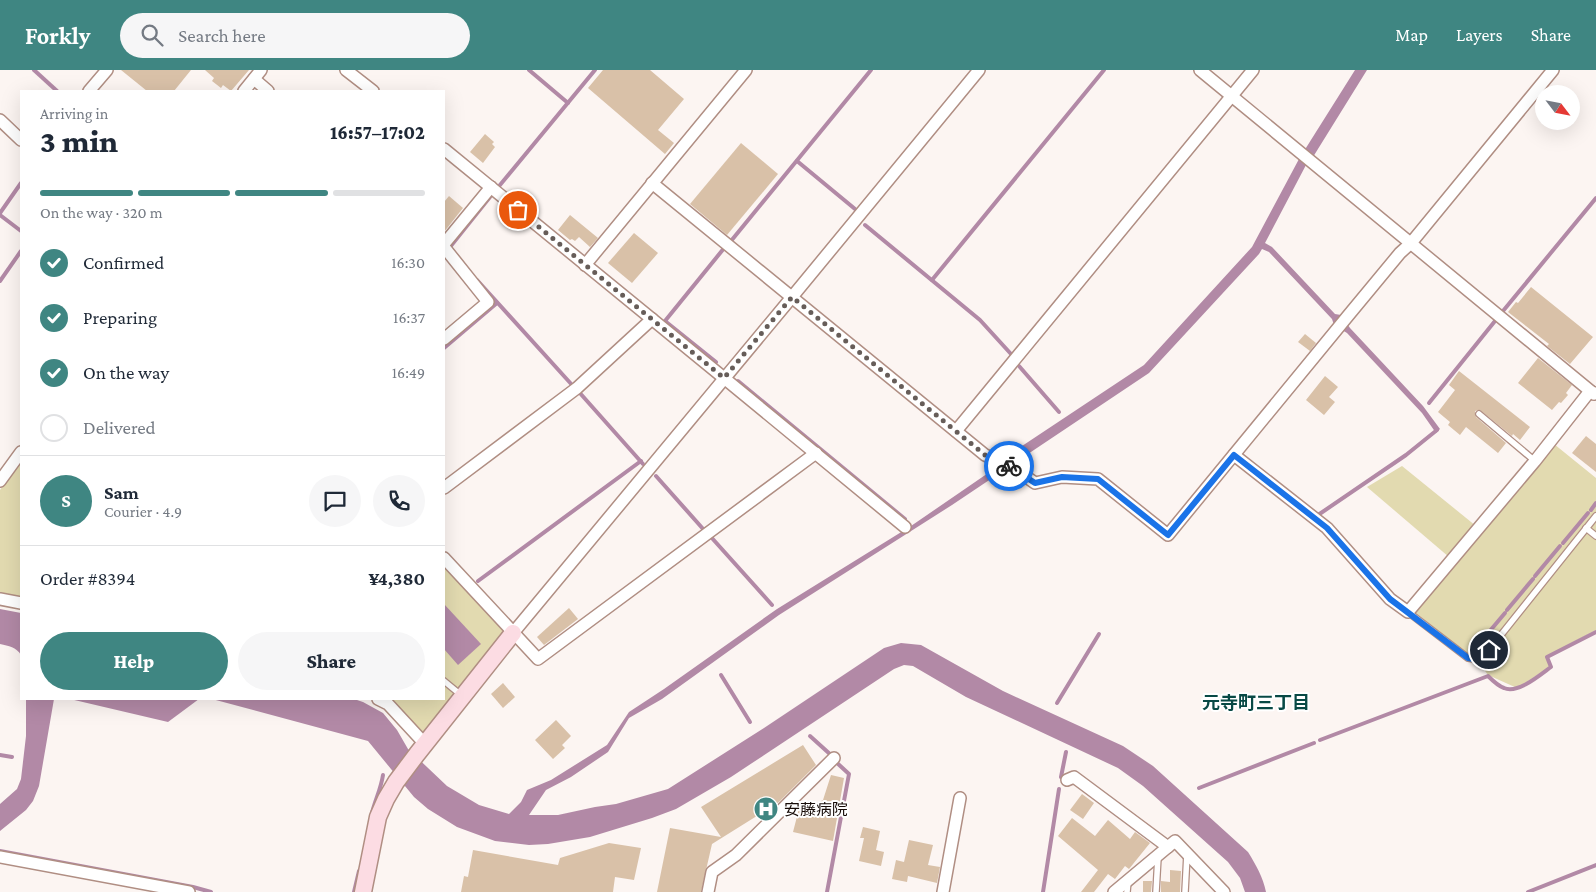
<!DOCTYPE html>
<meta charset="utf-8">
<style>
body{margin:0;font-family:"Crimson Pro","Noto Sans JP",serif;background:#f6f6f7;color:#1f2937;height:100vh;display:flex;flex-direction:column;font-size:19px;white-space:nowrap}
*{box-sizing:border-box;margin:0}
p{font-size:16px;color:#747a83}
.icon{flex:none;width:28px;height:28px;fill:none;stroke:currentColor;stroke-width:2;stroke-linecap:round;stroke-linejoin:round}
.map{position:relative;flex:1;overflow:hidden}
.sheet{position:absolute;left:20px;top:20px;width:425px;height:610px;display:flex;flex-direction:column;background:#fff;border-radius:0px;box-shadow:0 5px 20px #0002}
.sheet>*{flex:none}
.needle{width:32px;rotate:122deg}
.tools{position:absolute;left:1535px;top:15px;display:grid;gap:10px}
.tools a{display:grid;place-items:center;width:45px;height:45px;border-radius:50%;background:#fff;box-shadow:0 5px 20px #0002;font-size:25px}
.pin{position:absolute;display:grid;place-items:center;width:42px;height:42px;color:#fff;margin:-21px;border:2px solid #fff;border-radius:50%;box-shadow:0 1px 5px #0007}
.courier{position:absolute;display:grid;place-items:center;width:50px;height:50px;margin:-25px;border:4px solid #1a73e8;border-radius:50%;background:#fff;color:#222;box-shadow:0 1px 6px #0007}
.headline em{font-style:normal;font-weight:800}
.headline div{display:flex;flex-direction:column-reverse}
.headline{display:flex;align-items:center;justify-content:space-between;height:85px;padding:0 20px}
h1{font-size:32px;font-weight:800;line-height:38px}
.bar{display:grid;grid-template-columns:repeat(4,1fr);gap:8px 5px;align-content:center;height:60px;padding:0 20px}
.bar i{height:6px;border-radius:4px;background:#e0e1e3}
.bar .on{background:#3f8682}
.bar p{grid-column:span 4}
.line{display:flex;align-items:center;gap:12px;padding:0 20px;border-top:1px solid #e0e1e3}
.line div{flex:1}
.round{display:grid;place-items:center;flex:none;width:52px;height:52px;border-radius:26px;background:#f6f6f7}
ol{padding:0 20px;list-style:none}
li{display:flex;align-items:center;gap:15px;height:55px}
li p{margin-inline-start:auto}
li .icon{padding:5px;border-radius:50%;background:#3f8682;color:#fff;stroke-width:4}
li:last-child{color:#747a83}
li i{width:28px;height:28px;border:2px solid #e0e1e3;border-radius:50%}
.primary-button{display:flex;gap:10px;margin-top:auto;padding:10px 20px}
.primary-button a{flex:1;height:58px;border-radius:30px;background:#3f8682;color:#fff;font-size:20px;font-weight:800;line-height:58px;text-align:center}
.primary-button a+a{background:#f6f6f7;color:#1f2937}
header{display:flex;align-items:center;gap:30px;box-sizing:border-box;height:70px;padding:0 25px;background:#3f8682;color:#fff}
header strong{font-size:24px}
nav{display:flex;gap:28px;margin-inline-start:auto;font-size:18px}
.search{width:350px;height:45px;background:#f6f6f7;display:flex;align-items:center;gap:12px;box-sizing:border-box;padding:0 18px;border-radius:28px;color:#747a83;font-size:19px}
.map>svg:first-child{display:block}
.green{fill:#e2dab0}
.water{fill:#b289a6}
.lines{fill:none;stroke-linecap:round;stroke-linejoin:round}
.stream{stroke:#b289a6;stroke-width:4}
.building{fill:#d9c1a8}
.lane-casing{stroke:#b08e83;stroke-width:8}
.street-casing{stroke:#b08e83;stroke-width:14}
.secondary-casing{stroke:#b08e83;stroke-width:19}
.lane{stroke:#fff;stroke-width:5.5}
.street{stroke:#fff;stroke-width:11}
.secondary{stroke:#fcdce3;stroke-width:16}
.done{stroke:#665d59;stroke-width:5;stroke-dasharray:0 9}
.route{stroke:#1a73e8;stroke-width:6}
.labels{text-anchor:middle;dominant-baseline:central;stroke-width:4;stroke-linejoin:round;paint-order:stroke}
.poi-label{font-size:16px;fill:#160b07;stroke:#fff;text-anchor:start}
.neighbourhood-label{font-size:18px;font-weight:bold;fill:#084945;stroke:#fff}
</style>
<header>
<strong>Forkly</strong>
<div class="search"><svg class="icon" aria-label="search" viewBox="0 0 24 24"><circle cx="10" cy="10" r="6"/><path d="M15 15l6 6"/></svg>Search here</div>
<nav><a>Map</a><a>Layers</a><a>Share</a></nav>
</header>
<div class="map">
<svg width="1596" height="822" viewBox="0 0 1596 822">
<rect width="100%" height="100%" fill="#fcf5f2"/>
<!-- green -->
<g class="green">
<polygon points="1554,374 1596,408 1596,560 1547,586 1550,597 1517,618 1488,605 1480,594 1416,543 1416,540"/>
<polygon points="21,390 21,529 0,525 0,420"/>
<polygon points="1402,396 1476,456 1449,487 1367,417"/>
<polygon points="444,495 500,555 502,560 502,566 424,662 419,662 386,629 444,629"/>
</g>
<!-- water -->
<g class="water">
<path d="M1355 0H1367L1313 87 1306 95 1265 173 1272 177 1335 244 1341 245 1350 258 1423 336 1440 359 1436 363 1422 343 1347 263 1334 255 1332 249 1269 182 1262 179 1259 184 1149 303 952 435 779 545 662 629 629 648 608 682 571 707 546 720 529 745H558L595 737 616 734 668 719 764 658 884 578 901 573 921 575 1003 621 1123 676 1153 696 1248 782C1256 795 1263 807 1266 822H1245L1240 808 1228 792 1143 716 1118 698 966 627 913 596 904 595 894 599 731 707 676 739 652 748 590 767 548 774 529 775 495 771 457 757 428 739 414 727 368 671 212 629H354L363 632 383 643 397 660 408 679 447 716 479 735 509 744 521 732 527 720 551 710 607 675 629 642 664 619 777 539 911 456 994 399 1013 382 1144 295 1252 177 1299 89Z"/>
<polygon points="444,534 481,574 458,595 444,579"/>
<path d="M0 539 21 543V585C16 577 9 576 0 574Z"/>
<polygon points="26,629 54,629 39,716 33,731 26,740 0,761 0,734 17,719 21,709 26,666"/>
<polygon points="70,629 199,629 168,652"/>
</g>
<g class="lines">
<!-- stream -->
<g class="stream">
<polyline points="34,0 57,21"/>
<polyline points="529,0 568,33"/>
<polyline points="797,91 855,139"/>
<polyline points="500,115 595,0"/>
<polyline points="0,143 21,113"/>
<polyline points="0,145 21,161"/>
<polyline points="865,155 980,250 1011,284"/>
<polyline points="731,171 871,0"/>
<polyline points="452,180 450,177 490,127"/>
<polyline points="477,210 573,316"/>
<polyline points="932,210 1104,0"/>
<polyline points="0,211 21,181"/>
<polyline points="1503,241 1596,128"/>
<polyline points="444,278 497,233"/>
<polyline points="716,292 665,251 725,177"/>
<polyline points="1019,296 1059,342"/>
<polyline points="738,311 905,449"/>
<polyline points="579,322 643,394"/>
<polyline points="1429,333 1495,251"/>
<polyline points="656,406 704,460"/>
<polyline points="1591,440 1596,433"/>
<polyline points="1318,445 1406,385 1437,360 1436,359"/>
<polyline points="711,467 772,535"/>
<polyline points="1563,473 1588,443"/>
<polyline points="1535,506 1560,476"/>
<polyline points="478,511 641,391"/>
<polyline points="1507,540 1533,509"/>
<polyline points="1489,562 1505,543"/>
<polyline points="1474,580 1487,564"/>
<polyline points="721,605 750,652"/>
<polyline points="1057,633 1099,564"/>
<polyline points="810,666 831,685"/>
<path d="M1320 670 1488 606C1493 611 1498 616 1504 618 1518 624 1540 605 1551 597L1547 587 1596 562"/>
<polyline points="0,685 12,687"/>
<polyline points="1061,707 1066,682"/>
<polyline points="1199,718 1314,673"/>
<path d="M372 743C375 730 381 719 383 705"/>
<polyline points="0,781 193,817 211,822"/>
<polyline points="354,822 359,801"/>
<polyline points="827,822 849,704 836,692"/>
<polyline points="1043,822 1059,719"/>
<polyline points="1528,822 1596,795"/>
</g>
</g>
<!-- building -->
<g class="building">
<polygon points="121,0 191,0 174,21 147,21"/>
<polygon points="205,0 249,0 231,21 223,15 221,18 212,11 214,8"/>
<polygon points="603,0 650,0 684,29 658,60 674,73 665,84 588,18"/>
<polygon points="485,64 494,72 492,74 495,77 483,93 470,82"/>
<polygon points="741,73 778,104 727,165 690,134"/>
<polygon points="449,126 463,138 444,162 444,132"/>
<polygon points="570,145 598,168 590,177 579,167 575,171 572,169 570,170 558,160"/>
<polygon points="634,163 658,183 632,213 608,193"/>
<polygon points="1531,217 1593,267 1570,294 1547,276 1549,274 1508,242 1516,232 1518,233"/>
<polygon points="1305,264 1316,273 1310,281 1298,272"/>
<polygon points="1538,288 1572,315 1566,323 1568,325 1561,333 1559,332 1552,340 1518,313"/>
<polygon points="1459,301 1530,357 1520,370 1513,364 1512,366 1480,340 1475,341 1476,347 1506,373 1498,383 1466,357 1460,365 1448,355 1450,352 1438,342 1455,320 1449,315"/>
<polygon points="1325,306 1338,317 1329,327 1335,332 1324,345 1306,330"/>
<polygon points="1586,366 1596,374 1596,402 1572,383"/>
<polygon points="569,538 578,549 544,575 537,567"/>
<polygon points="503,613 515,627 503,638 491,624"/>
<polygon points="556,650 571,666 562,675 565,678 553,689 535,670"/>
<polygon points="803,675 816,695 779,732 712,774 701,822 657,822 670,758 721,767 701,737"/>
<polygon points="831,705 844,708 833,771 793,762 800,735 811,736 823,730"/>
<polygon points="1082,724 1094,733 1083,749 1070,740"/>
<polygon points="1072,748 1095,766 1108,750 1130,769 1135,762 1150,773 1129,799 1125,796 1115,809 1108,804 1094,822 1081,822 1098,800 1058,766"/>
<polygon points="863,757 880,761 876,780 884,782 881,796 859,791 864,768 860,768"/>
<polygon points="909,770 933,775 928,795 940,797 937,813 908,806 907,812 892,809 896,790 904,792"/>
<polygon points="609,773 641,778 634,810 615,807 613,822 461,822 464,806 468,807 473,780 558,795 560,788"/>
<polygon points="1170,800 1181,801 1180,822 1161,822 1161,811 1170,812"/>
<polygon points="1143,811 1152,811 1151,822 1143,822"/>
</g>
<g class="lines">
<defs>
<g id="lane">
<polyline points="1479,344 1535,391"/>
<polyline points="1586,458 1596,466"/>
<polyline points="1408,542 1468,588 1481,590 1596,446"/>
<polyline points="444,611 461,625"/>
<polyline points="1127,822 1128,811"/>
<polyline points="1156,822 1158,787"/>
<polyline points="1185,822 1187,784"/>
</g>
<g id="street">
<polyline points="346,0 373,21"/>
<polyline points="1200,0 1594,324 1595,323"/>
<polyline points="254,9 268,21"/>
<polyline points="89,21 107,0"/>
<polyline points="244,21 261,0"/>
<polyline points="0,50 21,70"/>
<polyline points="444,79 724,308 905,457"/>
<polyline points="652,113 985,385 1012,397 1035,413 1062,407 1098,409 1168,465 1347,247 1400,183 1411,173 1553,0"/>
<polyline points="444,174 491,117"/>
<polyline points="444,177 488,232 444,269"/>
<polyline points="585,195 746,0"/>
<polyline points="956,361 1253,0"/>
<polyline points="1234,385 1327,458 1390,529 1408,542 1535,391 1590,321"/>
<polyline points="0,411 21,382"/>
<polyline points="444,418 577,318 652,249"/>
<polyline points="444,488 538,589 816,383"/>
<polyline points="0,529 21,533"/>
<polyline points="513,563 792,227 979,0"/>
<polyline points="378,629 388,634 425,674"/>
<polyline points="1067,710 1074,707 1168,777"/>
<polyline points="0,787 189,822"/>
<polyline points="708,822 712,802 736,785 834,688"/>
<polyline points="943,822 960,728"/>
<polyline points="1114,822 1175,771 1224,822"/>
</g>
<polyline id="secondary" points="363,822 378,747 386,729 396,712 417,684 513,563"/>
</defs>
<!-- lane casing -->
<use href="#lane" class="lane-casing"/>
<!-- street casing -->
<use href="#street" class="street-casing"/>
<!-- secondary casing -->
<use href="#secondary" class="secondary-casing"/>
<!-- lane -->
<use href="#lane" class="lane"/>
<!-- street -->
<use href="#street" class="street"/>
<!-- secondary -->
<use href="#secondary" class="secondary"/>
</g>
<g class="lines">
<!-- done -->
<polyline class="done" points="518,140 724,308 792,227 985,385 1009,396"/>
<!-- route -->
<polyline class="route" points="1009,396 1035,413 1062,407 1098,409 1168,465 1234,385 1327,458 1390,529 1468,588 1481,590 1489,580"/>
</g>
<!-- icons -->
<defs>
<symbol id="hospital-disc" viewBox="-11 -11 22 22"><circle r="9.5" fill="#3f8682" stroke="#fff"/><path d="M-5-5h3v3.5h4V-5h3V5h-3V1.5h-4V5h-3Z" fill="#fff"/></symbol>
</defs>
<g fill-rule="evenodd">
<use href="#hospital-disc" x="752" y="725" width="28" height="28"/>
</g>
<g class="labels">
<!-- poi labels -->
<g class="poi-label">
<text x="784" y="739">安藤病院</text>
</g>
<!-- neighbourhood labels -->
<g class="neighbourhood-label">
<text x="1256" y="633">元寺町三丁目</text>
</g>
</g>
</svg>
<div class="tools">
<a><svg class="needle" viewBox="-14 -14 28 28"><path d="M0-13l5 13h-10z" fill="#e53935"/><path d="M0 13l5-13h-10z" fill="#747a83"/></svg></a>
</div>
<div class="pin" style="left:518px;top:140px;background:#ea580c"><svg class="icon" aria-label="bag" viewBox="0 0 24 24"><path d="M5 8h14l-1 12H6zM9 8a3 3 0 0 1 6 0"/></svg></div>
<div class="pin" style="left:1489px;top:580px;background:#1f2937"><svg class="icon" aria-label="home" viewBox="0 0 24 24"><path d="M3 11l9-7 9 7M6 9v11h12V9"/></svg></div>
<div class="courier" style="left:1009px;top:396px"><svg class="icon" aria-label="bike" viewBox="0 0 24 24"><circle cx="6" cy="16" r="4"/><circle cx="18" cy="16" r="4"/><path d="M6 16l4-8h5l3 8M10 8l3 8H6M13 5h3"/></svg></div>
<section class="sheet">
<div class="headline"><div><h1>3 min</h1><p>Arriving in</p></div><em>16:57–17:02</em></div>
<div class="bar"><i class="on"></i><i class="on"></i><i class="on"></i><i></i><p>On the way · 320 m</p></div>
<ol>
<li><svg class="icon" aria-label="check" viewBox="0 0 24 24"><path d="M5 12l5 5 9-10"/></svg>Confirmed<p>16:30</p></li>
<li><svg class="icon" aria-label="check" viewBox="0 0 24 24"><path d="M5 12l5 5 9-10"/></svg>Preparing<p>16:37</p></li>
<li><svg class="icon" aria-label="check" viewBox="0 0 24 24"><path d="M5 12l5 5 9-10"/></svg>On the way<p>16:49</p></li>
<li><i></i>Delivered</li>
</ol>
<div class="line" style="height:90px"><b class="round" style="background:#3f8682;color:#fff">S</b><div><b>Sam</b><p>Courier · 4.9</p></div><a class="round"><svg class="icon" aria-label="chat" viewBox="0 0 24 24"><path d="M4 5h16v11H9l-5 4z"/></svg></a><a class="round"><svg class="icon" aria-label="phone" viewBox="0 0 24 24"><path d="M5 4h4l2 5-3 2q2 4 5 5l2-3 5 2v4C11 20 4 13 5 4z"/></svg></a></div>
<div class="line" style="height:65px"><div>Order #8394</div><b>¥4,380</b></div>
<div class="primary-button"><a>Help</a><a>Share</a></div>
</section>
</div>
